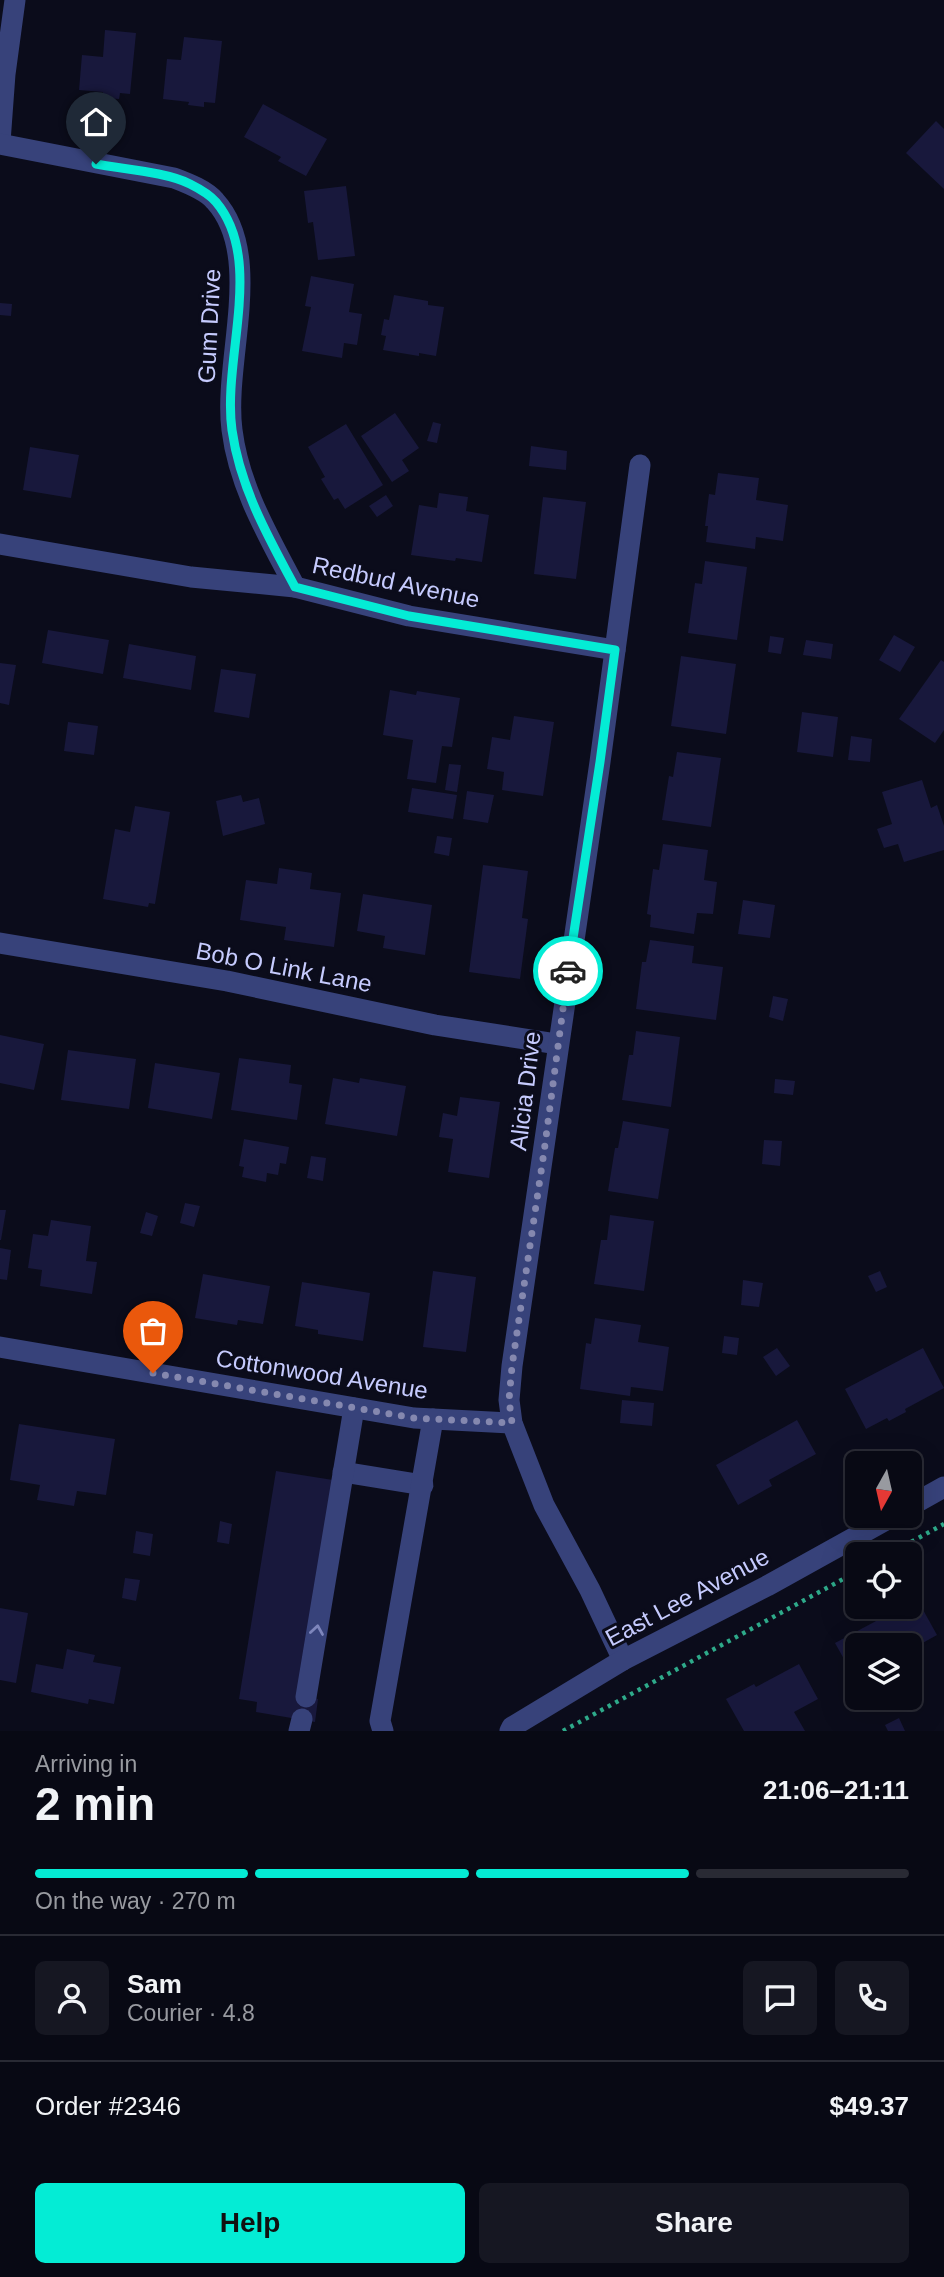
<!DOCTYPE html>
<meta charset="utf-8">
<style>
body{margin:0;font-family:Helvetica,sans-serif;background:#161722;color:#f1f3f6;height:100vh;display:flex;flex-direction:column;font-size:26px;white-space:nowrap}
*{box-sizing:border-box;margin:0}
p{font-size:23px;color:#989aa0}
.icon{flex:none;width:38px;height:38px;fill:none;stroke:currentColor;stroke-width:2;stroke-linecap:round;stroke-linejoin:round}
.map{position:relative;height:1731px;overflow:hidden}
.details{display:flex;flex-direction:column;background:#080914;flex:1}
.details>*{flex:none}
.needle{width:46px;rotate:188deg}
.buttons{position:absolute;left:845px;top:1451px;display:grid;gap:14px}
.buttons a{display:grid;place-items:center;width:77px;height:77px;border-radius:10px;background:#080914;box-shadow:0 7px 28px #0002,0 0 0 2px #292a34;font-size:35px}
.pin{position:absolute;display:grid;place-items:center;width:60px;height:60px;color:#fff;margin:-72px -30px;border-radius:50% 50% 50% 0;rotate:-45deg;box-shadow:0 0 7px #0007}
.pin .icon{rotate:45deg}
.courier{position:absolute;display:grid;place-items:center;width:70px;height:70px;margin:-35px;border:5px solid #04ecd5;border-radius:50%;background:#fff;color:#222;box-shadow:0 2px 9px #0007}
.overview em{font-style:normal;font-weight:800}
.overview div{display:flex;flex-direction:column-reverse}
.overview{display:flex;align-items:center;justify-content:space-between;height:119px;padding:0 35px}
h1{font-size:46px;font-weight:800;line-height:52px}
.bar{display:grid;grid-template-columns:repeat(4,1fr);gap:10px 7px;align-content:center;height:84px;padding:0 35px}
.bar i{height:9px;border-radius:5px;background:#292a34}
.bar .selected{background:#04ecd5}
.bar p{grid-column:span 4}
.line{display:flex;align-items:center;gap:18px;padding:0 35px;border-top:2px solid #292a34}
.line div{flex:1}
.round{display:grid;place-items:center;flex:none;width:74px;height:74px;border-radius:10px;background:#161722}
.primary-button{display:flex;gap:14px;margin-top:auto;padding:14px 35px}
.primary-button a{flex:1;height:80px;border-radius:10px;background:#04ecd5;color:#111;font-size:28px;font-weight:800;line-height:80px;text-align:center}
.primary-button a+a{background:#161722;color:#f1f3f6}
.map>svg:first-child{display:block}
.building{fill:#18183c}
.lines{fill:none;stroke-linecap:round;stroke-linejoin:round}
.path{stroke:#2eaa8a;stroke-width:4.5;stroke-dasharray:3.5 5;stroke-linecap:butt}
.minor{stroke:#37427a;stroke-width:21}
.oneway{stroke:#7e86bc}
.done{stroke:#8588af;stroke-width:7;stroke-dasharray:0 12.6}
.route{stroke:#04ecd5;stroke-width:9}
.labels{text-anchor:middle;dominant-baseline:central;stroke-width:6;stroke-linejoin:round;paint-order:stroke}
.street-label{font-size:24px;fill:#c6cbfe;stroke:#0b0c1b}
</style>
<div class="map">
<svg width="944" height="1731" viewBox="0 0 944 1731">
<rect width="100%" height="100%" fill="#0b0c1b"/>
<!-- building -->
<g class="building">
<polygon points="105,30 136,33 130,94 120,93 119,99 103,98 103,92 79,90 82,55 103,57"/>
<polygon points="184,37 222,41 215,103 204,102 204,107 188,105 189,102 163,99 167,59 181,60"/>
<polygon points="263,104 327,139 306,176 278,161 281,157 244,137"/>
<polygon points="936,121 944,129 944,189 906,153"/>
<polygon points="346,186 355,256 318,260 313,222 308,223 304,191"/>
<polygon points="311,276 354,284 349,312 362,314 357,345 344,343 342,358 302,351 311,307 305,306"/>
<polygon points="394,295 428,301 428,305 444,307 436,356 419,353 419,356 383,350 386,336 381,335 384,319 389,320"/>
<polygon points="0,303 12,304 11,316 0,315"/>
<polygon points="395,413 419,448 402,460 409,471 392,482 361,436"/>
<polygon points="433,422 441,424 437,443 427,441"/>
<polygon points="346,424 383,485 345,509 338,498 334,500 321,479 325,477 308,447"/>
<polygon points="531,446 567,451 566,470 529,466"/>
<polygon points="30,447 79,455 71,498 23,490"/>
<polygon points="718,473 759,478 756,500 788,505 783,541 756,537 755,549 706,542 708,526 705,526 709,494 715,495"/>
<polygon points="439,493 468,497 466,511 489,515 482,562 456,558 455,561 411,555 419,505 437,508"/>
<polygon points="386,495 393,506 377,517 369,506"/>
<polygon points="543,497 586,502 576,579 534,574"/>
<polygon points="705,561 747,567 737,640 688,633 695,583 702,584"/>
<polygon points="48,630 109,640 103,674 42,663"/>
<polygon points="894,635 915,647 900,672 879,660"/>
<polygon points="770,636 784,638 781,654 768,652"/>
<polygon points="806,640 833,644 831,659 803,655"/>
<polygon points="129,644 196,656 191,690 123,678"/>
<polygon points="681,656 736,664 726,734 671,726"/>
<polygon points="941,660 944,662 944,730 935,743 899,719"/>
<polygon points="0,663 16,665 9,705 0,703"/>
<polygon points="221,669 256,674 249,718 214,712"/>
<polygon points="390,690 416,695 417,691 460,698 452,747 442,746 436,783 407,779 413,740 383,735"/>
<polygon points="802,712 838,717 833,757 797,752"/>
<polygon points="514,716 554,722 543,796 502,790 504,772 487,769 492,737 510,740"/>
<polygon points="68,722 98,726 94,755 64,751"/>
<polygon points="851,736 872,739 870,762 848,760"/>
<polygon points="677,752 721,758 711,827 662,820 669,776 673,777"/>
<polygon points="449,764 461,765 457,792 445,790"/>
<polygon points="922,780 931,808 937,805 944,826 944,850 904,862 898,844 884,848 877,829 892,824 882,792"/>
<polygon points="412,788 457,795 453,819 408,812"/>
<polygon points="467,791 494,795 488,823 463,819"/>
<polygon points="241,795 243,802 259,798 265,824 223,836 216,801"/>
<polygon points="135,806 170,812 155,904 149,903 148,907 103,899 115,829 130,832"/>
<polygon points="437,836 452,838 449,856 434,853"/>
<polygon points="663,844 708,850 704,880 717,882 713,914 697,913 694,934 650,927 651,915 647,914 653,869 659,870"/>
<polygon points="483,865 528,871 522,918 528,919 520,979 469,972"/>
<polygon points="279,868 312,873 310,889 341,893 334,947 284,940 286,927 240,920 246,880 277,884"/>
<polygon points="363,894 432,905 425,955 383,948 385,936 357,931"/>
<polygon points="743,900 775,905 770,938 738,934"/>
<polygon points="650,940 694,946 692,963 723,967 716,1020 636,1009 642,962 646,962"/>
<polygon points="773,996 788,999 783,1021 769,1017"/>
<polygon points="636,1031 680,1037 671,1107 622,1100 629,1055 633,1055"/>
<polygon points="0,1035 44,1044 34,1090 0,1083"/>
<polygon points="68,1050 136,1059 129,1109 61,1100"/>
<polygon points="239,1058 291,1065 289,1083 302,1085 297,1120 231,1110"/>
<polygon points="155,1063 220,1073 212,1119 148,1108"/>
<polygon points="333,1078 359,1083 360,1078 406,1086 397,1136 325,1124"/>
<polygon points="775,1079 795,1081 793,1095 774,1093"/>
<polygon points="460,1097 500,1102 489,1178 448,1172 453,1139 439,1137 443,1113 457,1116"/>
<polygon points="623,1121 669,1129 658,1199 608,1191 615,1148 618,1148"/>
<polygon points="244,1139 289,1147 286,1164 280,1163 278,1175 267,1173 266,1182 242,1177 244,1167 239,1166"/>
<polygon points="764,1140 782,1141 780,1166 762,1164"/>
<polygon points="311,1156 326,1158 323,1181 307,1178"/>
<polygon points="185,1203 200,1206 194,1227 180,1223"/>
<polygon points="0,1210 6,1210 1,1240 0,1240"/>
<polygon points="146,1212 158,1216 152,1236 140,1233"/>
<polygon points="610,1215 654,1221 644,1291 594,1284 601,1240 607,1240"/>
<polygon points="51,1220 91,1226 86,1261 97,1262 92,1294 40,1286 42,1270 28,1268 33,1234 48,1236"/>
<polygon points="0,1248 11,1250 7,1280 0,1279"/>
<polygon points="433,1271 476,1277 466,1352 423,1347"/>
<polygon points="880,1271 887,1287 876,1292 868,1276"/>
<polygon points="203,1274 270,1286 263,1324 238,1320 237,1325 195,1318"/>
<polygon points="743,1280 763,1283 759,1307 741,1305"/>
<polygon points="302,1282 370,1293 363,1341 318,1334 318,1330 295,1326"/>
<polygon points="595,1318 641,1325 638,1342 669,1347 663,1391 631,1387 630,1396 580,1389 586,1343 591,1344"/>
<polygon points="724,1336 739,1338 737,1355 722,1353"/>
<polygon points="777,1348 790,1366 776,1376 763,1357"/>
<polygon points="923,1348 944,1388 905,1409 906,1412 889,1421 887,1418 866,1429 845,1389"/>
<polygon points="622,1400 654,1403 652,1426 620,1423"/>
<polygon points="797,1420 816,1454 769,1480 772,1486 738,1505 716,1465"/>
<polygon points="19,1424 115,1439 106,1495 77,1491 74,1506 37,1500 40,1485 10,1480"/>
<polygon points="276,1471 333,1480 298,1695 318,1699 315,1722 256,1712 257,1702 239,1699"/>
<polygon points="220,1521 232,1524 229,1544 217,1542"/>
<polygon points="136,1531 153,1534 150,1556 133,1553"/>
<polygon points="125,1578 140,1580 136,1601 122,1598"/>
<polygon points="917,1599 937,1635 910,1650 910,1645 858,1645 858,1684 835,1643 904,1606 910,1606 910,1603"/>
<polygon points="0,1608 28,1613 16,1683 0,1680"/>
<polygon points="67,1649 95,1655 93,1662 121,1667 114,1704 89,1699 88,1704 31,1692 36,1664 63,1669"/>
<polygon points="799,1664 818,1699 794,1712 805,1731 744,1731 726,1699 754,1684 756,1687"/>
<polygon points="899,1718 905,1731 888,1731 885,1725"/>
</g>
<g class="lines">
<!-- path -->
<g class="path">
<polyline points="889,1554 944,1524"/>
<polyline points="563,1731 858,1571"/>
</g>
<!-- minor -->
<g class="minor">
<polyline points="0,142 5,74 15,0"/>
<path d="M0 144 174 178C187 183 206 190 215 201 265 256 223 361 232 430 239 487 269 537 295 587"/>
<polyline points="0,544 191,577 295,587 409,616 615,650"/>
<polyline points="0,943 227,981 435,1025 557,1044"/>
<polyline points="0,1347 414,1418 512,1423"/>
<polyline points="343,1472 423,1485"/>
<polyline points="910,1506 944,1487"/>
<polyline points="623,1660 590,1590 544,1505 512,1423 509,1400 512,1366 600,762 640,465"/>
<polyline points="306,1697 354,1408"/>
<polyline points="299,1731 302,1719"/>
<polyline points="383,1731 380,1721 433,1419"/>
<polyline points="510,1731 512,1727 623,1660 767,1586 893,1516"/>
</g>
</g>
<!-- one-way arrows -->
<defs><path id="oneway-chevron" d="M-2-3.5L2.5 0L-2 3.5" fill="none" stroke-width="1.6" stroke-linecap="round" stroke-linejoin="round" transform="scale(1.75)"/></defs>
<use class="oneway" href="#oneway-chevron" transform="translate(317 1630) rotate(-81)"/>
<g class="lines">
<!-- done -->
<polyline class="done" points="153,1373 414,1418 512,1423 509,1400 512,1366 544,1152 568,971"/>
<!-- route -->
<path class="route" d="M96 164C122 169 167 172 190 184 198 188 210 195 216 202 265 260 222 359 232 430 240 487 268 537 295 587L409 616 615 650 600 762 568 971"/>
</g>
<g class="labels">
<!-- street labels -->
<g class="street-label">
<text transform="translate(209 326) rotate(-87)">Gum Drive</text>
<text transform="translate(396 582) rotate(12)">Redbud Avenue</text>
<text transform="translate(284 967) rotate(11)">Bob O Link Lane</text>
<text transform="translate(525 1091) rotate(-83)">Alicia Drive</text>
<text transform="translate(322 1374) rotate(9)">Cottonwood Avenue</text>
<text transform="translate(687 1597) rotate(-28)">East Lee Avenue</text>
</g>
</g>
</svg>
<div class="buttons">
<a><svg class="needle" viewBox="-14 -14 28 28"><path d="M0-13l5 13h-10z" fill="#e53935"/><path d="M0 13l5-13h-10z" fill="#989aa0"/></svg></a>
<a><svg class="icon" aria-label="locate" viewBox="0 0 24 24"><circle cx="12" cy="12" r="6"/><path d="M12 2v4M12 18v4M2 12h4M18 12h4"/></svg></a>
<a><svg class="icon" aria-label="layers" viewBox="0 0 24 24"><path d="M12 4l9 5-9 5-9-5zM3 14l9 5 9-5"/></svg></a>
</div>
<div class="pin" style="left:153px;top:1373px;background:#ea580c"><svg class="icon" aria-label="bag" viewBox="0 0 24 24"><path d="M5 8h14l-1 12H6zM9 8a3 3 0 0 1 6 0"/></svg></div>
<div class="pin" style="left:96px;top:164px;background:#1f2937"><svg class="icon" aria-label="home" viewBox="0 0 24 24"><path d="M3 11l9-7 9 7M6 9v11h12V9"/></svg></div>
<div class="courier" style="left:568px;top:971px"><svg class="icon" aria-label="car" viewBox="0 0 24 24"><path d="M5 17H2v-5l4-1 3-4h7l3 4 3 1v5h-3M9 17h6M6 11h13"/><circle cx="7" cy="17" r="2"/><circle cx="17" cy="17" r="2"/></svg></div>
</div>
<section class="details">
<div class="overview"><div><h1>2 min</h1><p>Arriving in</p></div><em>21:06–21:11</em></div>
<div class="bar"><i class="selected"></i><i class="selected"></i><i class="selected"></i><i></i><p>On the way · 270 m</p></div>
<div class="line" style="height:126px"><a class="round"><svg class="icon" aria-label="person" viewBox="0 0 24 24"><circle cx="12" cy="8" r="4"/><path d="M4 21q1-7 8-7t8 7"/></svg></a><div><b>Sam</b><p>Courier · 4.8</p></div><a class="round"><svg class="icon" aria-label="chat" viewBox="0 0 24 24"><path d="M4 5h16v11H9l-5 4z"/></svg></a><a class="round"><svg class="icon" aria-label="phone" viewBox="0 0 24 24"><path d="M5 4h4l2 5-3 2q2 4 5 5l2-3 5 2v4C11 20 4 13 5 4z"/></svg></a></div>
<div class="line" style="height:91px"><div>Order #2346</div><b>$49.37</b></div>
<div class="primary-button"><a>Help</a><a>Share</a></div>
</section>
